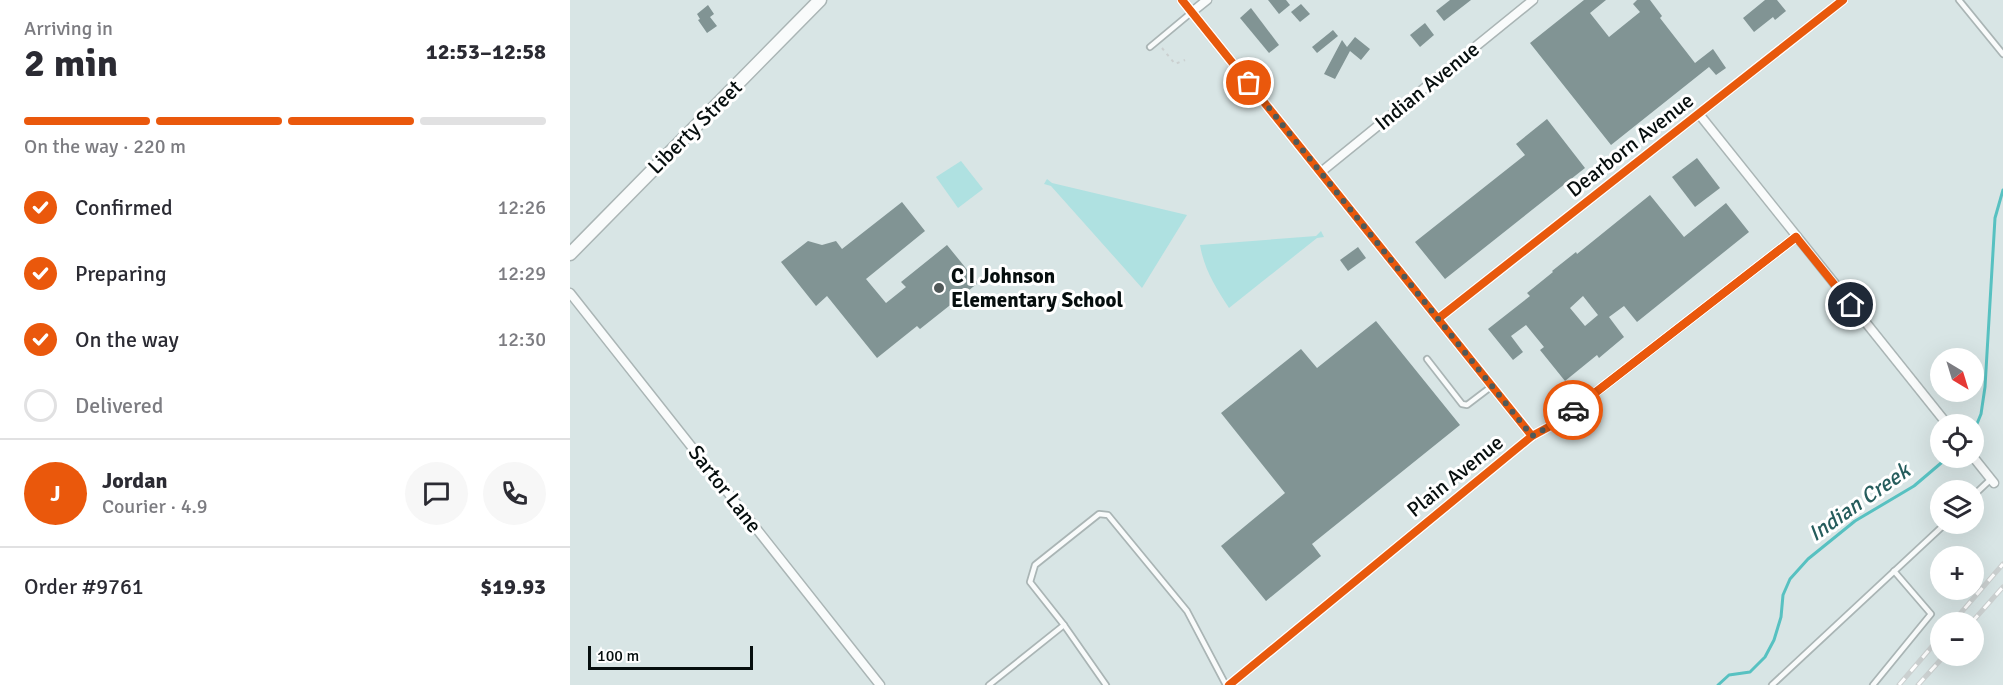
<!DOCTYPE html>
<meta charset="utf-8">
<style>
body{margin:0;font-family:Signika,sans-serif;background:#f7f7f7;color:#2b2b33;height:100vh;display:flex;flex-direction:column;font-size:22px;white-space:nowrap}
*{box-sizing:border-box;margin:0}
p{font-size:20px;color:#7c7c81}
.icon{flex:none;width:33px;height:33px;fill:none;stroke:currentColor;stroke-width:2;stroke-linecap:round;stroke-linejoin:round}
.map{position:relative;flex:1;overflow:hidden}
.drawer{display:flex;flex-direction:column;background:#fff;width:570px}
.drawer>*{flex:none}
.needle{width:39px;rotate:142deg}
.buttons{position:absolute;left:1360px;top:348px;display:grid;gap:12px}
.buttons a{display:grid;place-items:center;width:54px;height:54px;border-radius:50%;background:#fff;box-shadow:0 6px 24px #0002;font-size:30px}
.scale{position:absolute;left:18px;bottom:15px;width:165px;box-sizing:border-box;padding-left:6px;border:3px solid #060e0e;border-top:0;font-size:16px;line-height:21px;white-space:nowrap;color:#060e0e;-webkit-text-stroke:4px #fff;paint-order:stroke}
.pin{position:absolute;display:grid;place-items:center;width:51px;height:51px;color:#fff;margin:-26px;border:3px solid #fff;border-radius:50%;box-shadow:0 2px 6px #0007}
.courier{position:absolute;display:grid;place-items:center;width:60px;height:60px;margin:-30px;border:4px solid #ea580c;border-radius:50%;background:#fff;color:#222;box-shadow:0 2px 8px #0007}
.summary em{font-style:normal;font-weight:800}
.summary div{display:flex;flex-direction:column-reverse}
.summary{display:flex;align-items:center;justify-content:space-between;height:102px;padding:0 24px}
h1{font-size:39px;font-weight:800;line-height:45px}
.bar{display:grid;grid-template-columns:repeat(4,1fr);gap:9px 6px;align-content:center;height:72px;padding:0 24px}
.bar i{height:8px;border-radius:4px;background:#e1e1e2}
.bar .active{background:#ea580c}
.bar p{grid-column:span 4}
.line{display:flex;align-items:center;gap:15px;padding:0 24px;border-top:2px solid #e1e1e2}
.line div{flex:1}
.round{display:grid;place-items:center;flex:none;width:63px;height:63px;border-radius:32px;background:#f7f7f7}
ol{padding:0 24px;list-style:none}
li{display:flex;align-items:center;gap:18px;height:66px}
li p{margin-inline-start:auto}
li .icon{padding:6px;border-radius:50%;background:#ea580c;color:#fff;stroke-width:4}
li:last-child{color:#7c7c81}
li i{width:33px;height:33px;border:3px solid #e1e1e2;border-radius:50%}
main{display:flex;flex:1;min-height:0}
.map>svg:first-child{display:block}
.green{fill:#afe1e1}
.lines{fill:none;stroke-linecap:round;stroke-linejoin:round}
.stream{stroke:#57c1c1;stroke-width:3}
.building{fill:#819494;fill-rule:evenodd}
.lane-casing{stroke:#aab5b5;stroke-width:8}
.street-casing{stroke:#aab5b5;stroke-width:11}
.secondary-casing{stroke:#aab5b5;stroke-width:15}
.path{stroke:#cbd0d0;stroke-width:2;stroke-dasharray:3 4.5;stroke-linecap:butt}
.lane{stroke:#f9fbfb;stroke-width:4.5}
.street{stroke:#f9fbfb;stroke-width:8}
.secondary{stroke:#f9fbfb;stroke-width:12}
.rail-casing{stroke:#cbd0d0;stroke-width:5}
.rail{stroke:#fff;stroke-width:3;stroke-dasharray:9;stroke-linecap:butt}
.cycleway-casing{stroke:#fff;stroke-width:11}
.cycleway{stroke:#e8590c;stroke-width:8}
.done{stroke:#505959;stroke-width:6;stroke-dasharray:0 10.8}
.route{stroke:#ea580c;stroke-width:8}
.poi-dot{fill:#505959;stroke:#fff;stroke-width:2}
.labels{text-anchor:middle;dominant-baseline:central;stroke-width:6;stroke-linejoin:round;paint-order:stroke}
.street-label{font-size:21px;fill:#060e0e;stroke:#fff}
.poi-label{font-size:21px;font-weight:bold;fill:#060e0e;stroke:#fff;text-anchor:start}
.water-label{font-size:22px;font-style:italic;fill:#255c5c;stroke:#fff}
</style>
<main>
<section class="drawer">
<div class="summary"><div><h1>2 min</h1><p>Arriving in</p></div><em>12:53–12:58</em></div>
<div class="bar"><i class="active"></i><i class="active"></i><i class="active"></i><i></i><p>On the way · 220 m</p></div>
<ol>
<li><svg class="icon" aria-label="check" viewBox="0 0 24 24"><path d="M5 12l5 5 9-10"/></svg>Confirmed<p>12:26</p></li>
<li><svg class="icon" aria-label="check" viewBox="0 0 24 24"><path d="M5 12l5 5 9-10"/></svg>Preparing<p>12:29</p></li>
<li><svg class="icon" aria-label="check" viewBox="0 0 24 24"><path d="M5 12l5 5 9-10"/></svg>On the way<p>12:30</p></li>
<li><i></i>Delivered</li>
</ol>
<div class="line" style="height:108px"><b class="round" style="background:#ea580c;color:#fff">J</b><div><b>Jordan</b><p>Courier · 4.9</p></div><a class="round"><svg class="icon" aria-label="chat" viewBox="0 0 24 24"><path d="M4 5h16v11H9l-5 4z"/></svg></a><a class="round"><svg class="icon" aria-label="phone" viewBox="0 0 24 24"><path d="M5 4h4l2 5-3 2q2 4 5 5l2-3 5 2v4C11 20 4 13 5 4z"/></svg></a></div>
<div class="line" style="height:78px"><div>Order #9761</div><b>$19.93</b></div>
</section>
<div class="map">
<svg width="1433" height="685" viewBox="0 0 1433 685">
<rect width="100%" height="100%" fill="#d8e5e5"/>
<!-- green -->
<g class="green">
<polygon points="391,161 413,189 388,208 366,177"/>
<polygon points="477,179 482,183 617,215 572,288 481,186 474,184"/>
<path d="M751 231 754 237 747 238 659 308C646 288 634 269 630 245L746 236Z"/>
</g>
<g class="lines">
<!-- stream -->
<g class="stream">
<polyline points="1404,431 1411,414 1415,387 1425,218 1433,190"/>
<polyline points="1148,685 1159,675 1180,672 1195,657 1204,640 1211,617 1213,595 1220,579 1238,559 1285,521 1344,486 1377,458"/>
</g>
</g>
<!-- building -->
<g class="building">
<polygon points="698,0 716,0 720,5 709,14"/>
<polygon points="880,0 901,0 874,21 866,11"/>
<polygon points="1014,0 1036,0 1020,13 1039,37 1070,12 1063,4 1067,0 1080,0 1092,16 1090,18 1125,63 1143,49 1156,68 1146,75 1139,67 1041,145 960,43"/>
<polygon points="1195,0 1207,0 1216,11 1205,20 1203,17 1184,32 1173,18"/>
<polygon points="731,4 740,14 730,22 721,12"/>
<polygon points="138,5 144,14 140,17 147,26 137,33 128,20 130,19 127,14"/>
<polygon points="681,8 709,45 699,53 670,18"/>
<polygon points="855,23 864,35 850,47 840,35"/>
<polygon points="763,30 768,36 747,53 742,47"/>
<polygon points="785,37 800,49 791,60 780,51 765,79 754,74 772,40 777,47"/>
<polygon points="977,119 1015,168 875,279 845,242 955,155 946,144"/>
<polygon points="1127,158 1150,188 1125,207 1102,177"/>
<path d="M1080 195 1114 237 1156 203 1179 232 1067 322 1054 306 1039 317 1054 337 1029 358 1027 355 995 381 970 350 974 347 956 325 941 336 953 352 943 360 918 329 960 296 957 293 983 272 982 271 1006 252 1007 254ZM1013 296 1028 315 1015 326 1000 308Z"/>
<polygon points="332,202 355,231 296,279 316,303 336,287 331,282 377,245 408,283 350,329 347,326 307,358 257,296 246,306 211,262 238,241 252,245 266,241 272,249"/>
<polygon points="788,247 796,258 778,271 770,260"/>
<polygon points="806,321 890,425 742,544 751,556 696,601 651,546 715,493 651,413 731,349 747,368"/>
</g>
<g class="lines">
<defs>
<g id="lane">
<polyline points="1389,0 1433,54"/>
<polyline points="580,47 622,12"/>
<polyline points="857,359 892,404 897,405 922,386"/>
<polyline points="1404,495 1421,479"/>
<polyline points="419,685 494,625"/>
<polyline points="536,685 494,625 460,582 465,565 529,514 538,515 617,611 656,685"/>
<polyline points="1202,685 1375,524"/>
<polyline points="1303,685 1361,614 1324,571"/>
</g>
<g id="street">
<polyline points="612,0 962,436"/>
<polyline points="622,12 637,0"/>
<polyline points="1129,114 1377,424"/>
<polyline points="751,172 963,0"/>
<polyline points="0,293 310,685"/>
<polyline points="869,318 1273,0"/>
<polyline points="1404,458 1424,483"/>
<polyline points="659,685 962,436 986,423 1226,237"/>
</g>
<polyline id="secondary" points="0,254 250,0"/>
</defs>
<!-- lane casing -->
<use href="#lane" class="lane-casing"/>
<!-- street casing -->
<use href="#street" class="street-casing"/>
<!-- secondary casing -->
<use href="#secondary" class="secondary-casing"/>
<!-- path -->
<polyline class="path" points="592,48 605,64 615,60"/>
<!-- lane -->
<use href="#lane" class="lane"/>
<!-- street -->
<use href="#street" class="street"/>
<!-- secondary -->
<use href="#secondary" class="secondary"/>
<defs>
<g id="rail">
<polyline points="1383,622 1433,564"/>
<polyline points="1402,622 1433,587"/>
<polyline points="1329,685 1371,636"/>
<polyline points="1348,685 1374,656"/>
</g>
</defs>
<!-- rail casing -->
<use href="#rail" class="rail-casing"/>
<!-- rail -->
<use href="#rail" class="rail"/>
<defs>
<g id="cycleway">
<polyline points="612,0 962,436"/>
<polyline points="869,318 1273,0"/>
<polyline points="659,685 962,436 986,423 1226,237"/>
</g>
</defs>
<!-- cycleway casing -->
<use href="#cycleway" class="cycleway-casing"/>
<!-- cycleway -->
<use href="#cycleway" class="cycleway"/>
</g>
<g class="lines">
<!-- done -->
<polyline class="done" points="679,83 962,436 986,423 1003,410"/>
<!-- route -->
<polyline class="route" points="1003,410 1226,237 1281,305"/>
</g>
<!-- markers -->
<circle class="poi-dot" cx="369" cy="288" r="6"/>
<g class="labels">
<!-- street labels -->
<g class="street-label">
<text transform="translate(857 86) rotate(-39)">Indian Avenue</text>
<text transform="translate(125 127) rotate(-45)">Liberty Street</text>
<text transform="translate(1060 145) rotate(-38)">Dearborn Avenue</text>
<text transform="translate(885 476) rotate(-39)">Plain Avenue</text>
<text transform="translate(155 489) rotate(52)">Sartor Lane</text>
</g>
<!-- poi labels -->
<g class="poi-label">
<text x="381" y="276">C I Johnson<tspan x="381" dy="24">Elementary School</tspan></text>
</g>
<!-- water labels -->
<g class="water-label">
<text transform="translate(1289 502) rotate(-35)">Indian Creek</text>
</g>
</g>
</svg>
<div class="buttons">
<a><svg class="needle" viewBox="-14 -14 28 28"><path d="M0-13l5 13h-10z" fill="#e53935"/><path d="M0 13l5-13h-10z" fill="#7c7c81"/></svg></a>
<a><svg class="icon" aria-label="locate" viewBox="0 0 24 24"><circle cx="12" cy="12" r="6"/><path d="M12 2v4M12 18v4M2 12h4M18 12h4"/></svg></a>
<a><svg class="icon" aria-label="layers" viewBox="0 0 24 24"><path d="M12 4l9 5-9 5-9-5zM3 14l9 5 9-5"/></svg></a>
<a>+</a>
<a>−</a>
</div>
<div class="scale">100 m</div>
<div class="pin" style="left:679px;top:83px;background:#ea580c"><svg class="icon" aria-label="bag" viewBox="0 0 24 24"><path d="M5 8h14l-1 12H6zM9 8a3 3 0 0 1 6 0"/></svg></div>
<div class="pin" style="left:1281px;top:305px;background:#1f2937"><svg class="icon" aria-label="home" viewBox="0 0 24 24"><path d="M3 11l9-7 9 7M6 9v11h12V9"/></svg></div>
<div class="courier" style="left:1003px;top:410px"><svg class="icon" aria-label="car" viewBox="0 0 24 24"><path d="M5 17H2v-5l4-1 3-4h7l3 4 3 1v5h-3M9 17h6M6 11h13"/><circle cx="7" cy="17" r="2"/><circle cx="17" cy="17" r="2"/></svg></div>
</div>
</main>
